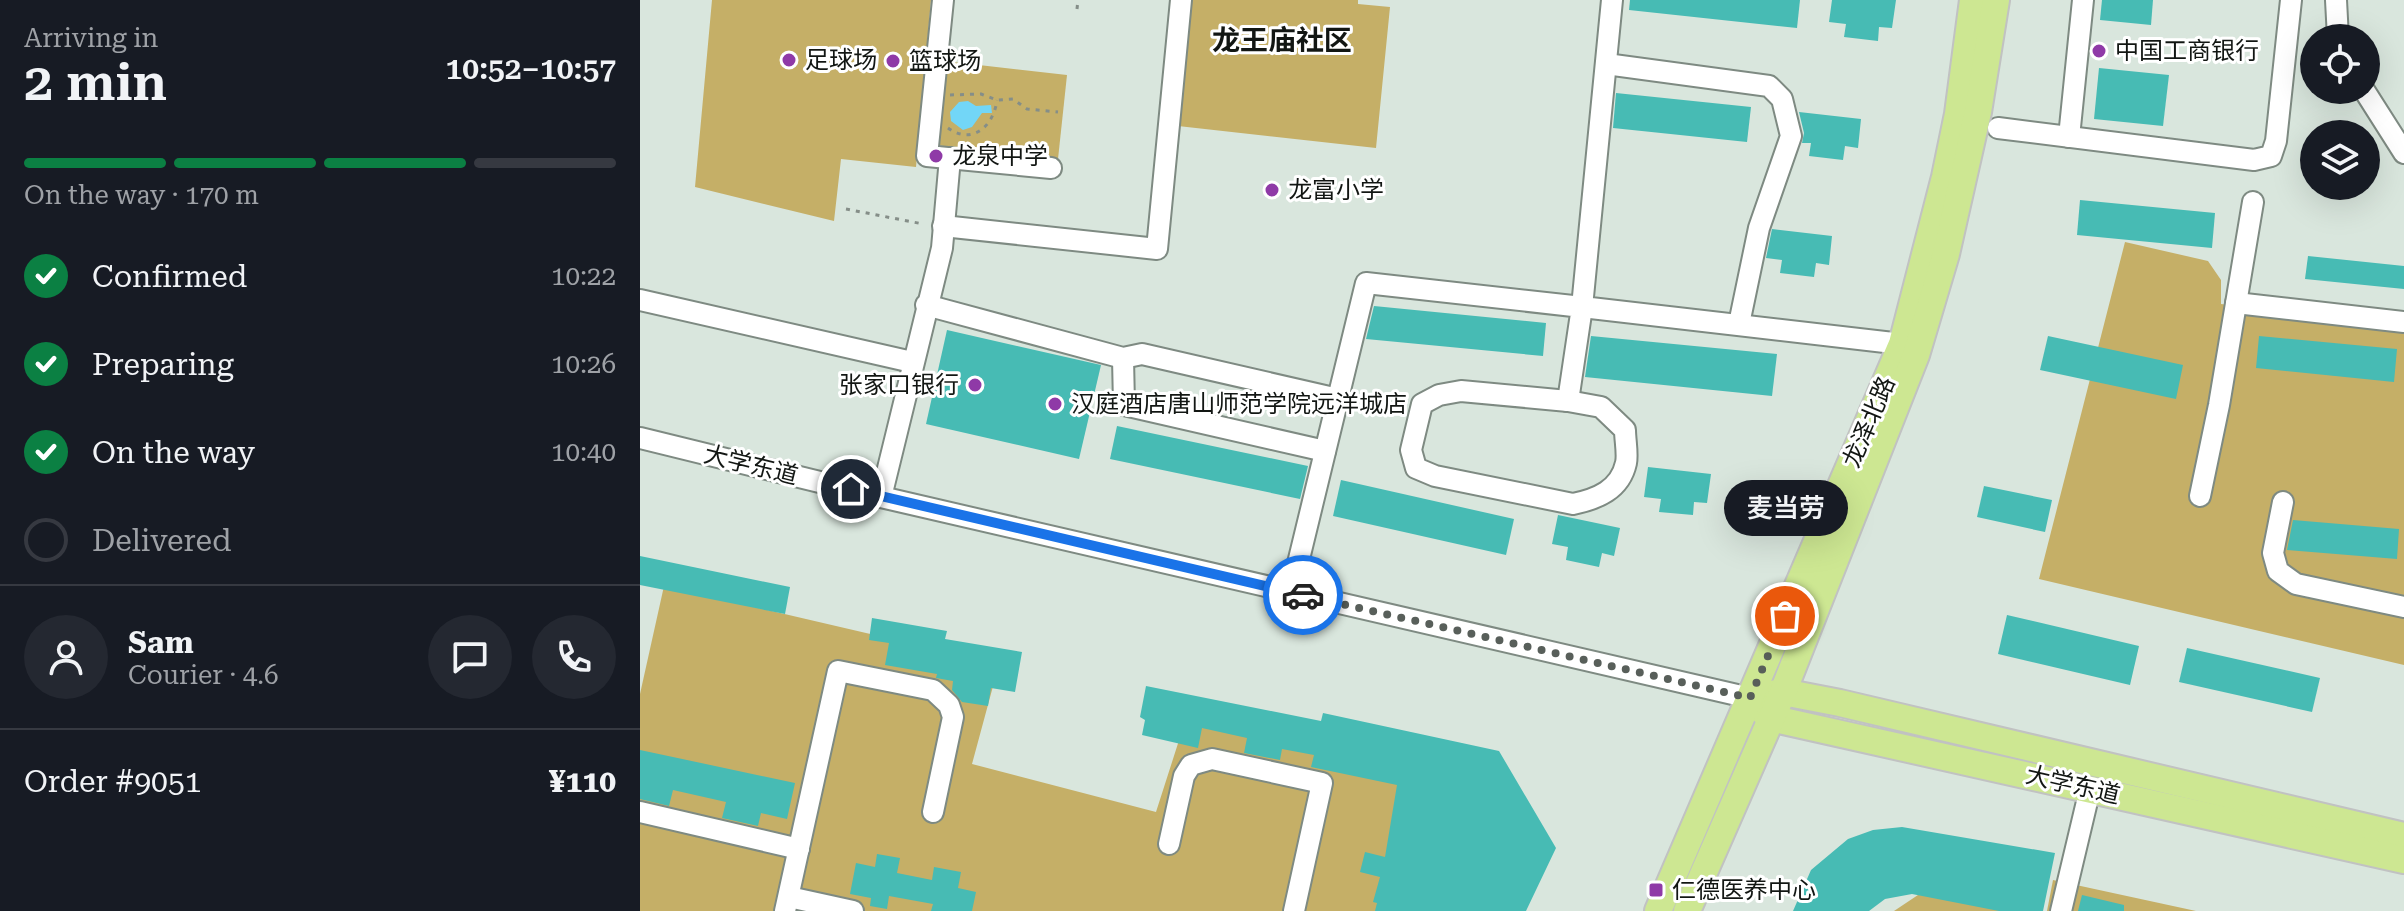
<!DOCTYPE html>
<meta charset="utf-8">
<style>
body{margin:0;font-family:"Roboto Serif","Noto Sans SC",serif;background:#242831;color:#f1f3f6;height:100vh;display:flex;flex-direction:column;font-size:30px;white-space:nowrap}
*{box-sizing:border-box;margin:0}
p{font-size:26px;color:#9ea1a6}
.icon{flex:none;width:44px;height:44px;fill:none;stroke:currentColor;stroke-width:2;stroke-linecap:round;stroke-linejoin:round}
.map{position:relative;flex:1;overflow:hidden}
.side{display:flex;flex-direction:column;background:#171b24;width:640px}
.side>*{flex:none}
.buttons{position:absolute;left:1660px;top:24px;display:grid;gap:16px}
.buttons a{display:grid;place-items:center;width:80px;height:80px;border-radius:50%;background:#171b24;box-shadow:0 8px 32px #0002;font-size:40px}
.pin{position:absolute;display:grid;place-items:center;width:68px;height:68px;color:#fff;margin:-34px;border:4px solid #fff;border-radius:50%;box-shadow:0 2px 8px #0007}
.courier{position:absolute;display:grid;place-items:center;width:80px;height:80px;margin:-40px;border:6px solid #1a73e8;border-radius:50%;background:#fff;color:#222;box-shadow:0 2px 10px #0007}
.bubble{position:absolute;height:56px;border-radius:28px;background:#171b24;box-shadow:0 8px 32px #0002;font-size:26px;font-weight:600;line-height:56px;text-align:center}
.headline em{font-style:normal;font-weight:600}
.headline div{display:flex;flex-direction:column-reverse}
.headline{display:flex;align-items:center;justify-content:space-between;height:136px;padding:0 24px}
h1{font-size:52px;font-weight:600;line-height:60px}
.bar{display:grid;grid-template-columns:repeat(4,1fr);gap:12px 8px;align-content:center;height:96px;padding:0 24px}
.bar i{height:10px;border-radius:6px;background:#363941}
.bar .on{background:#0b8043}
.bar p{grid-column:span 4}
.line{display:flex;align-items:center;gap:20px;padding:0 24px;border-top:2px solid #363941}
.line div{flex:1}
.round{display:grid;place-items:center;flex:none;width:84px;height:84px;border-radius:42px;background:#242831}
ol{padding:0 24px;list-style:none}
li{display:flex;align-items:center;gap:24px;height:88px}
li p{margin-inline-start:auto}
li .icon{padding:8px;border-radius:50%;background:#0b8043;color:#fff;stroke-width:4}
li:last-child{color:#9ea1a6}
li i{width:44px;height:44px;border:4px solid #363941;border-radius:50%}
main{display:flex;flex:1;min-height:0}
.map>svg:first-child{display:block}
.green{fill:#c5af67}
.water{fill:#72d6f7}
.building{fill:#47bbb4}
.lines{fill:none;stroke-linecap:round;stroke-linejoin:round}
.minor-casing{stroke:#7e8a82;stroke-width:24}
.major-casing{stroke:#c1c2c2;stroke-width:30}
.path{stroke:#858e88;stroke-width:3;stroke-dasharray:4 6;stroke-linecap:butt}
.minor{stroke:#fff;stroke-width:20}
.major{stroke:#cde792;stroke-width:26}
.done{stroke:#585f5a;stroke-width:8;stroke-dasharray:0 14.4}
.route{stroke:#1a73e8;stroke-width:10}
.poi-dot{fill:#8f3aa7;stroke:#fff;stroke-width:3}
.labels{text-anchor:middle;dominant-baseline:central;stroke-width:6;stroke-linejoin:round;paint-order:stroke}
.poi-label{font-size:24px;fill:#121613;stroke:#fff;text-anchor:start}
.street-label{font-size:24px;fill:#121613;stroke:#fff}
.quarter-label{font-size:28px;font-weight:bold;fill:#121613;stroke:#fff}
</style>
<main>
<section class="side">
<div class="headline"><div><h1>2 min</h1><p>Arriving in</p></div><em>10:52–10:57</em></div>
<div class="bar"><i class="on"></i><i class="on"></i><i class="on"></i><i></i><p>On the way · 170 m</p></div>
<ol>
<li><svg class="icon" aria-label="check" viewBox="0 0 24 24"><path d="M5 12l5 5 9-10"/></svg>Confirmed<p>10:22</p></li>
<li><svg class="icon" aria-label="check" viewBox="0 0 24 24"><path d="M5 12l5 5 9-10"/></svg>Preparing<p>10:26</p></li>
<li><svg class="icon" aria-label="check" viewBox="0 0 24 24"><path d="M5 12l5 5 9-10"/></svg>On the way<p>10:40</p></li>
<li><i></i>Delivered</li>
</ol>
<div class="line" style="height:144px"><a class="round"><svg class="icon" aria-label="person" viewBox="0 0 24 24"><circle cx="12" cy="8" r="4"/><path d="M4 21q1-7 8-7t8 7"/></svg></a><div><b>Sam</b><p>Courier · 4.6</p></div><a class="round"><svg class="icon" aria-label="chat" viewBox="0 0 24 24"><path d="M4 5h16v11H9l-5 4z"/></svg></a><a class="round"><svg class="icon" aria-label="phone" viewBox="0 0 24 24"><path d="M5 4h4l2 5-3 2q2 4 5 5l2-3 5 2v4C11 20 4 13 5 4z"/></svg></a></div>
<div class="line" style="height:104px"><div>Order #9051</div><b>¥110</b></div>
</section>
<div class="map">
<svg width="1764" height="911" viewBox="0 0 1764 911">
<rect width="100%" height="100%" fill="#d9e6dd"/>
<!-- green -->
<g class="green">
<polygon points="72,0 291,0 276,167 201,159 194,221 55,187"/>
<polygon points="551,0 718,0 718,4 750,7 736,148 538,126"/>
<polygon points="304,61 427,75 418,159 295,145"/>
<polygon points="1485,242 1568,261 1581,280 1581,304 1764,326 1764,665 1399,579"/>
<polygon points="24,586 359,664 332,764 516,812 550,706 775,776 818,911 0,911 0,694"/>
<polygon points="1413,880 1556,911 1407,911"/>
<polygon points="1284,891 1382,911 1254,911"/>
</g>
<!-- water -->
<polygon class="water" points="328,101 336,106 351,105 352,113 342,113 332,127 323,130 311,121 310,112 319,102"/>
<!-- building -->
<g class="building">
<polygon points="990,0 1160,0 1157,28 989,10"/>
<polygon points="1192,0 1256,0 1252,28 1239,27 1238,41 1204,37 1206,24 1189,22"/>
<polygon points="1462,0 1513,0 1511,25 1460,20"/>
<polygon points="1459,68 1529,75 1523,126 1454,119"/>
<polygon points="976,93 1111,107 1107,142 973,128"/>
<polygon points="1159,112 1221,119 1218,148 1205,146 1203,160 1169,156 1171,143 1162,143 1164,133"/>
<polygon points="1440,200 1575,213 1572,248 1437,235"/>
<polygon points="1132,229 1192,236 1189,265 1176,263 1174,277 1140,273 1142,260 1126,258"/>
<polygon points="1668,256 1764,266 1764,289 1665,279"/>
<polygon points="734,306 906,323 903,356 726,339"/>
<polygon points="307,330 461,365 439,459 286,424"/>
<polygon points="951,336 1137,354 1132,396 945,377"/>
<polygon points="1408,336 1543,365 1536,399 1400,370"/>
<polygon points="1619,336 1757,349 1754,382 1616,368"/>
<polygon points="477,426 668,466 660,499 470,459"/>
<polygon points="1008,467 1071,474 1067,503 1054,502 1053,515 1019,512 1021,499 1004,497"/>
<polygon points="701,480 874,519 866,555 693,516"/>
<polygon points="1344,486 1412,500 1405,532 1337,517"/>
<polygon points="918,515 980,528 974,556 962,553 959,567 926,560 928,547 912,544"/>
<polygon points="1653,520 1759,529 1757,559 1647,550"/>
<polygon points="0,556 150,587 145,614 0,585"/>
<polygon points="1367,615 1499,646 1490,685 1358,654"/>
<polygon points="232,618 307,631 305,639 382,652 375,692 351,688 348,706 322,702 312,690 313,681 296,678 297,674 245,665 249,643 229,640"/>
<polygon points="1547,648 1680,678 1672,712 1539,682"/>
<polygon points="506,686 681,721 683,713 859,751 916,848 886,911 735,911 737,903 733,902 740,877 720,872 725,852 745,857 757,785 671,767 674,755 642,749 640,760 604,753 607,738 562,728 558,748 502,735 505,720 500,717"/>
<polygon points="0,750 155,783 147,819 121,813 118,826 82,818 86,802 33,790 29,806 0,799"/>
<polygon points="1262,827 1415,853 1403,911 1359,911 1272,894 1245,899 1229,911 1153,911 1171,870 1208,839 1233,830"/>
<polygon points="237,854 260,858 257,873 292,880 294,867 321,872 318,888 336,892 332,911 291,911 293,904 249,896 247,909 230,906 231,898 210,894 216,863 235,867"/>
<polygon points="1442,895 1484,905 1484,911 1438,911"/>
</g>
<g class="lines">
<defs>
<g id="minor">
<polyline points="303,0 287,156 411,168"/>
<polyline points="972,0 942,307 1262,344"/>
<polyline points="1696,0 1698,38"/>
<polyline points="966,64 1129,86 1142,99 1151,136 1119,228 1099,324"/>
<polyline points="1724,90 1764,153"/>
<polyline points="1358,128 1614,160 1631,156 1636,141 1651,0"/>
<polyline points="1429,137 1443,0"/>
<polyline points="303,226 517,249 541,0"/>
<polyline points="0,300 272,362"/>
<polyline points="1596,303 1764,322"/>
<polyline points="286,305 483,358 502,354 698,399"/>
<polyline points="483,358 484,405 685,451"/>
<path d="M821 391 928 401 961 407 985 430C985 440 988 454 986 463 980 490 957 499 933 504L795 476 776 468 771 450 782 404 799 395Z"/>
<polyline points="0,438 241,497 1110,698"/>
<polyline points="1560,496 1579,405 1613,202"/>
<polyline points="241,497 302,248 310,158"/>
<polyline points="1643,502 1633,553 1638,571 1656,584 1764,607"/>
<polyline points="651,592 726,283 942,307 928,401"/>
<polyline points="0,812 159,849"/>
<polyline points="529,844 544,776 551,765 572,759 682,783 654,911"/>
<polyline points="149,897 213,911"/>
<polyline points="145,911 198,671 293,690 309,705 313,717 293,812"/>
<polyline points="1421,911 1450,789"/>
</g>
<g id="major">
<polyline points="1125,695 1143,692 1200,703 1764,836"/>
<polyline points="1120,708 1130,718 1764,860"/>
<polyline points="1018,911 1262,344 1305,177 1318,114 1333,0"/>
<polyline points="1047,911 1143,692 1276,355 1306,254 1338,112 1356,0"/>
</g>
</defs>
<!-- minor casing -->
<use href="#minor" class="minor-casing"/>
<!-- major casing -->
<use href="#major" class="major-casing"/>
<!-- path -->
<g class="path">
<polyline points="437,9 438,0"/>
<polyline points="310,95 341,94 357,100 373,99 387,109 418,112"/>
<path d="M308 128C333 146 354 125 357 100"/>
<polyline points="206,209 283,224"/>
</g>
<!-- minor -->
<use href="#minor" class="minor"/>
<!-- major -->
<use href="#major" class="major"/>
</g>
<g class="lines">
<!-- done -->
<polyline class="done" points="663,595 1110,698 1145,616"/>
<!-- route -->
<polyline class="route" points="211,489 663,595"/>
</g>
<!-- markers -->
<g class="poi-dot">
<circle cx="1459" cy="51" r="8"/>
<circle cx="149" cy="60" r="8"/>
<circle cx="253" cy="61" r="8"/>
<circle cx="296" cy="156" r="8"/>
<circle cx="632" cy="190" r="8"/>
<circle cx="335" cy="385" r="8"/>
<circle cx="415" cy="404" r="8"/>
<rect x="1008" y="882" width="16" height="16" rx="4"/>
</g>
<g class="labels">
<!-- poi labels -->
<g class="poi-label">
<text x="1475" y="51">中国工商银行</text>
<text x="165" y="60">足球场</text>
<text x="269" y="61">篮球场</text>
<text x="312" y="156">龙泉中学</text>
<text x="648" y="190">龙富小学</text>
<text x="319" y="385" text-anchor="end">张家口银行</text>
<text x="431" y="404">汉庭酒店唐山师范学院远洋城店</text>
<text x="1032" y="890">仁德医养中心</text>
</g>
<!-- street labels -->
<g class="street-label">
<text transform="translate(1229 422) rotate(-67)">龙泽北路</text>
<text transform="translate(111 465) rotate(14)">大学东道</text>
<text transform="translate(1433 785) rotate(13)">大学东道</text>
</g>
<!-- quarter labels -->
<g class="quarter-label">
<text x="642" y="40">龙王庙社区</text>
</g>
</g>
</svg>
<div class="buttons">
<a><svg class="icon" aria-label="locate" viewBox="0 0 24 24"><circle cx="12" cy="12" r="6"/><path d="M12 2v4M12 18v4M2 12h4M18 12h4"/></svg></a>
<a><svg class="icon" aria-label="layers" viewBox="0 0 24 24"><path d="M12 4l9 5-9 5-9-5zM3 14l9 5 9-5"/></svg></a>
</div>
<div class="pin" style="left:1145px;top:616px;background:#ea580c"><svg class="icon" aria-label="bag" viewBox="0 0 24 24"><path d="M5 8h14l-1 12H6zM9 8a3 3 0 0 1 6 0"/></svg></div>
<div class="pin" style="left:211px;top:489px;background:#1f2937"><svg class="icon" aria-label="home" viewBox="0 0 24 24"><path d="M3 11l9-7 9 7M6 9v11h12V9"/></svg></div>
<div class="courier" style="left:663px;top:595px"><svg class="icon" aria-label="car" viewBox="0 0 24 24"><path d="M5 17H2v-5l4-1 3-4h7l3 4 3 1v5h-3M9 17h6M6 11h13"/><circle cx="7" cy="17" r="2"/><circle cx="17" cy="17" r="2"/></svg></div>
<div class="bubble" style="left:1084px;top:480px;width:124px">麦当劳</div>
</div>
</main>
